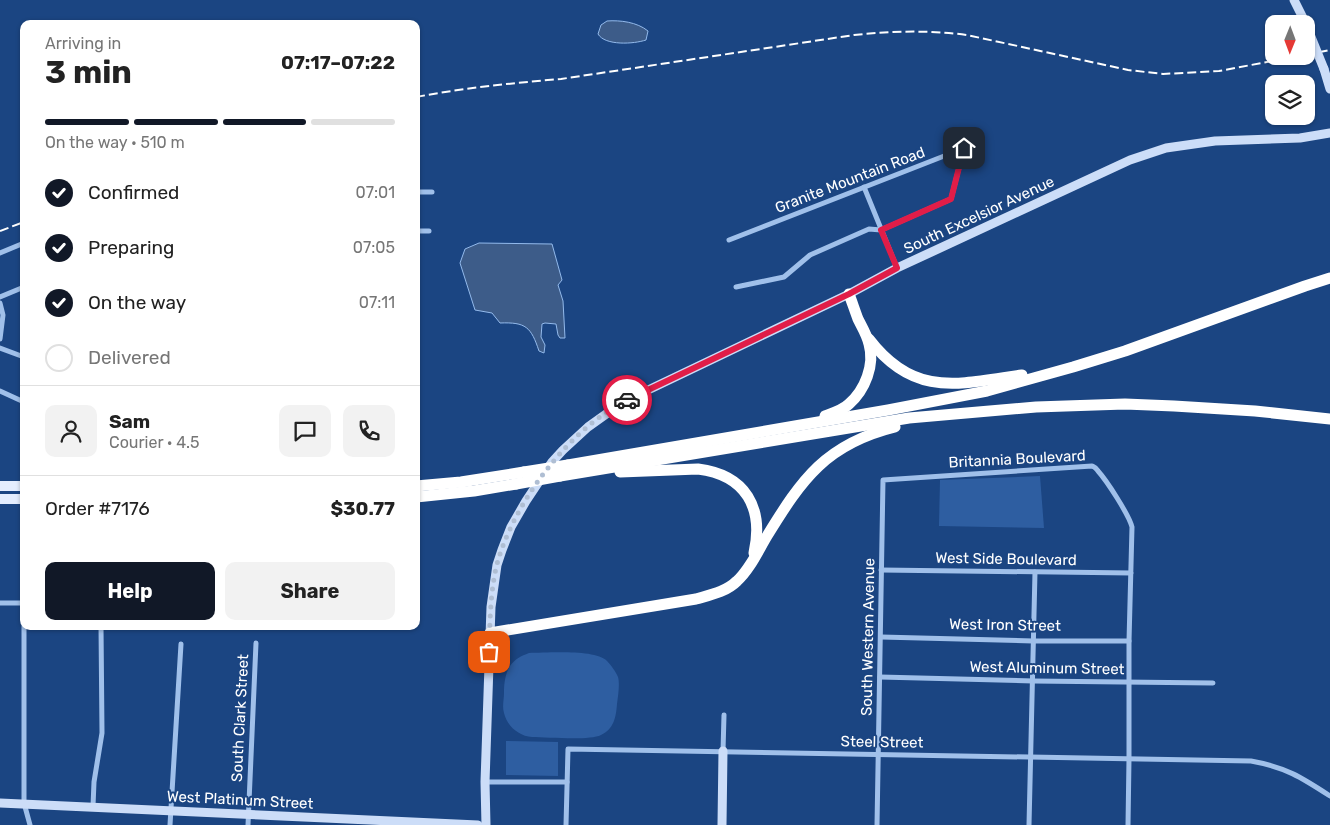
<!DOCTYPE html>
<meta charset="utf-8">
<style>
body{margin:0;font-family:Rubik,sans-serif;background:#f2f2f2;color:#222;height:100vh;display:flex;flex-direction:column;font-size:19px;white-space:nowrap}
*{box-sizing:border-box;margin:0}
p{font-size:16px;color:#767676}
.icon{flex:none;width:28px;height:28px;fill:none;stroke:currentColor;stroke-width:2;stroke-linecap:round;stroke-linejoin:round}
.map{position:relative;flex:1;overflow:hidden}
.sheet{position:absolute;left:20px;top:20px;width:400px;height:610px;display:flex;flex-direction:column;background:#fff;border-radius:10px;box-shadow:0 1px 4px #0004}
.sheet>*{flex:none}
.needle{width:32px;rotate:181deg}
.controls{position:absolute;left:1265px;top:15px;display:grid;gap:10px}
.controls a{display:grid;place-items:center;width:50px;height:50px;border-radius:10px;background:#fff;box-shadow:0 1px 4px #0004;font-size:25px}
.pin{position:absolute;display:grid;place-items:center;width:42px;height:42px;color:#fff;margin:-21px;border-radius:10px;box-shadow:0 2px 8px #0006}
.courier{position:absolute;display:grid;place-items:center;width:50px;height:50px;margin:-25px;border:4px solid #e11d48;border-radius:50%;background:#fff;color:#222;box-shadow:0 1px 6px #0007}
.overview em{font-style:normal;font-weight:700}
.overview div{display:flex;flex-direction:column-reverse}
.overview{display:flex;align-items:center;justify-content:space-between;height:85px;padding:0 25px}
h1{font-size:32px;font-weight:700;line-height:38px}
.bar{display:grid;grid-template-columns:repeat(4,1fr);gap:8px 5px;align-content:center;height:60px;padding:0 25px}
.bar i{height:6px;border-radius:4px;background:#e0e0e0}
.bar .active{background:#111827}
.bar p{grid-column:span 4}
.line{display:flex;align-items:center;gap:12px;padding:0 25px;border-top:1px solid #e0e0e0}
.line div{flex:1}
.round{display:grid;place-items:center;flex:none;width:52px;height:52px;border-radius:10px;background:#f2f2f2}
ol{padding:0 25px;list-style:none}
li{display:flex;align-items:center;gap:15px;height:55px}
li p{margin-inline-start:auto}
li .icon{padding:5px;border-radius:50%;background:#111827;color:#fff;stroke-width:4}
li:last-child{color:#767676}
li i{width:28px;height:28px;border:2px solid #e0e0e0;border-radius:50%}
.action{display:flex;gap:10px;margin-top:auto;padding:10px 25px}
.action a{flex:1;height:58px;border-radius:10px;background:#111827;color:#fff;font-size:20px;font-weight:700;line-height:58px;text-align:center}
.action a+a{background:#f2f2f2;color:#222}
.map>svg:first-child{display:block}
.green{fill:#2e5ea1}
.water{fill:#3d5c89;stroke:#93baec}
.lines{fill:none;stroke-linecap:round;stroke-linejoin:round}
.street{stroke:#a0c0ea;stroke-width:5}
.secondary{stroke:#ccddf8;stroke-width:9}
.primary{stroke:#e4edfe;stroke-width:10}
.highway{stroke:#fff;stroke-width:11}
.rail{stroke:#fff;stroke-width:2;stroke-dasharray:9 4;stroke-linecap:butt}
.secondary-bridge{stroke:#ccddf8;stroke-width:9}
.highway-bridge{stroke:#fff;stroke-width:11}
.done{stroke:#afbed3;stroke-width:5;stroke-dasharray:0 9}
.route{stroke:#e11d48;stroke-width:6}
.labels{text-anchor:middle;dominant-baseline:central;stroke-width:4;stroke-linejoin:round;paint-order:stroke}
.street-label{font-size:15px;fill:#fff;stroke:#1b4582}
</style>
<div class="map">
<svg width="1330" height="825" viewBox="0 0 1330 825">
<rect width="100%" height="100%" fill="#1b4582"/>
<!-- green -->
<g class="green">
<polygon points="1040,476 1044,528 939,526 940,480"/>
<path d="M529 653C547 653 595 649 607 661 611 665 616 672 618 677 620 684 618 696 617 704 616 717 614 729 601 735 589 741 547 737 532 737 519 736 507 726 504 713 502 707 504 699 504 693 504 684 505 674 510 666 515 659 521 656 529 653Z"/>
<polygon points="506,741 558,742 558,776 506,775"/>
</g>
<!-- water -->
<g class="water">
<path d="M607 21C620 20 637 22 648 31L646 40C634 44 605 46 598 34L601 25Z"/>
<path d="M479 243 552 244 562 280 558 285 563 301 565 338H560L558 335 556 324 545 323 542 324 541 337 545 345 544 353 539 351C531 327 526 322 500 323L492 313 475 310 460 263 465 249Z"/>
</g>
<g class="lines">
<!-- street -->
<g class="street">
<polyline points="864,187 897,268"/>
<polyline points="416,192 432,192"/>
<polyline points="416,231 429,231"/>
<polyline points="729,240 980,142"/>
<polyline points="0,253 24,243"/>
<polyline points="736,287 784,277 810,255 869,229 881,230 951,199 964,148"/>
<polyline points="0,297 24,287"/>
<polyline points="0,303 3,315 0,339"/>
<polyline points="0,348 24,357"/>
<polyline points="0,391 24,402"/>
<polyline points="881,570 1131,573"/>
<polyline points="0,603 24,603"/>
<polyline points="24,626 24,803 30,825"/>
<polyline points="881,637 1033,641 1129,641"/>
<polyline points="880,677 1033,681 1213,683"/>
<polyline points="723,751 724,715"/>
<polyline points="485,782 567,782"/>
<polyline points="93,806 94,782 102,733 101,626"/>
<polyline points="170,825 181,644"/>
<polyline points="248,825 256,643"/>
<path d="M566 825 568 749 1251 761C1285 767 1301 777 1330 796"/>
<path d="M877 825 883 480 1092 466C1096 468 1095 467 1098 471 1107 481 1129 515 1132 527L1129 641V759L1128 825"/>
<polyline points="1029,825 1035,572"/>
</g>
<!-- secondary -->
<g class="secondary">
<polyline points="1294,0 1306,24"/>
<polyline points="1324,69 1330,89"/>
<polyline points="0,803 478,825"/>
<polyline points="486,825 485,782 491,607 497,565 502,550 511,527 526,501 552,462 563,450 588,427 623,402 849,294 897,268 1130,160 1166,148 1215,141 1300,138 1330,133"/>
<polyline points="722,825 723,751"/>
</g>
<!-- primary -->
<g class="primary">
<polyline points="0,486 24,486"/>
<polyline points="0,499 24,499"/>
</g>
<!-- highway -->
<g class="highway">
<path d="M869 339C914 398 958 384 1022 375"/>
<path d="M825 416C833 413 843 410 849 404 865 390 875 365 869 344 867 335 862 327 858 319 855 311 852 302 849 294"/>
<polyline points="568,465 888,410 987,391 1073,367 1125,351 1305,286 1330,278"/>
<path d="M620 472 698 469C746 475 764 508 754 553"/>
<polyline points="560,476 909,418 1036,407 1125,404 1174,406 1255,411 1330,419"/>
<polyline points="416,486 461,482 524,472"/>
<polyline points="416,497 474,491 516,484"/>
<path d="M490 633 696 599C710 595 726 592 737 581 750 569 758 551 767 536 802 479 826 444 895 427"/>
</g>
<!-- rail -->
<g class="rail">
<polyline points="1306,55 1330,50"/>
<path d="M416 97C464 88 512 83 561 79L854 35C892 31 929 30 967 35L1128 70 1163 74 1219 71 1299 56"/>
<polyline points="0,231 24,222"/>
</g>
<!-- secondary-bridge -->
<polyline class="secondary-bridge" points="1307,27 1324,69"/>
<!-- highway-bridge -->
<g class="highway-bridge">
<polyline points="524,472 568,465"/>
<polyline points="516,484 560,476"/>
</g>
</g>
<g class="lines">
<!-- done -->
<path class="done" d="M489 652C490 623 490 592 497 564 514 502 569 429 627 400"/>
<!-- route -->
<polyline class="route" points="627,400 849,294 897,268 881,230 951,199 964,148"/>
</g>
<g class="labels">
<!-- street labels -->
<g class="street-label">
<text transform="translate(850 180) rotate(-21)">Granite Mountain Road</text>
<text transform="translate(979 215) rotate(-25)">South Excelsior Avenue</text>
<text transform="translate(1017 459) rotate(-3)">Britannia Boulevard</text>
<text transform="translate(1006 559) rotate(1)">West Side Boulevard</text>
<text transform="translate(1005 625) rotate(1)">West Iron Street</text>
<text transform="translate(868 637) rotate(-89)">South Western Avenue</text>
<text transform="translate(1047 668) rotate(1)">West Aluminum Street</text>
<text transform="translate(240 718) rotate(-87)">South Clark Street</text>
<text transform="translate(882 742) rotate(1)">Steel Street</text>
<text transform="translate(240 800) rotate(3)">West Platinum Street</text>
</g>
</g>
</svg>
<div class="controls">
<a><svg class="needle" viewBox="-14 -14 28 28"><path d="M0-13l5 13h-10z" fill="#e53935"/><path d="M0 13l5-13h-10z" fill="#767676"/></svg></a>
<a><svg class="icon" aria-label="layers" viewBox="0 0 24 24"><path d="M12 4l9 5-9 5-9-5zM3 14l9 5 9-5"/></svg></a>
</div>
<div class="pin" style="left:489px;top:652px;background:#ea580c"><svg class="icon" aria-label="bag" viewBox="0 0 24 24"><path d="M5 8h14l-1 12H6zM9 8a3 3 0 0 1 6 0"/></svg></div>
<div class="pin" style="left:964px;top:148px;background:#1f2937"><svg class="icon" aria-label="home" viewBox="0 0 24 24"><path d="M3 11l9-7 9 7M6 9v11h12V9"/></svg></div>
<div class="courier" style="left:627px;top:400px"><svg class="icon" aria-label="car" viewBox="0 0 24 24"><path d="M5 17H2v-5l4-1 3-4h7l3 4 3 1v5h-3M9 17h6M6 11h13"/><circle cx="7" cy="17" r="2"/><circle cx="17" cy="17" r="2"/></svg></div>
<section class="sheet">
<div class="overview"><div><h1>3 min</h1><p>Arriving in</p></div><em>07:17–07:22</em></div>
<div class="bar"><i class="active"></i><i class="active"></i><i class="active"></i><i></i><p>On the way · 510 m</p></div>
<ol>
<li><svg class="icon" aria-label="check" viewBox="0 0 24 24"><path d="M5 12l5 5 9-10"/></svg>Confirmed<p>07:01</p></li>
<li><svg class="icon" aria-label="check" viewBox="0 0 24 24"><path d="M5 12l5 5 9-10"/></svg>Preparing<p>07:05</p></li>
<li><svg class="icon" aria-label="check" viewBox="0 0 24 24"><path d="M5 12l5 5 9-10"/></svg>On the way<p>07:11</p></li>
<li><i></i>Delivered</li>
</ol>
<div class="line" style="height:90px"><a class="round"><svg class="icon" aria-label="person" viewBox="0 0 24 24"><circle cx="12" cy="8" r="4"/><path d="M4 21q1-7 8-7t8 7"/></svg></a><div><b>Sam</b><p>Courier · 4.5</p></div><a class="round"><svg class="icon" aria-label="chat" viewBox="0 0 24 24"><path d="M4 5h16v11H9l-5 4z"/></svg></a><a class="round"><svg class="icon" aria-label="phone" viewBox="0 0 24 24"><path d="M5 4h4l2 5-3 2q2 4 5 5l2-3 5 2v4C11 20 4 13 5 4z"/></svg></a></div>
<div class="line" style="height:65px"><div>Order #7176</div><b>$30.77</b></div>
<div class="action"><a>Help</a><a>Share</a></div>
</section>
</div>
